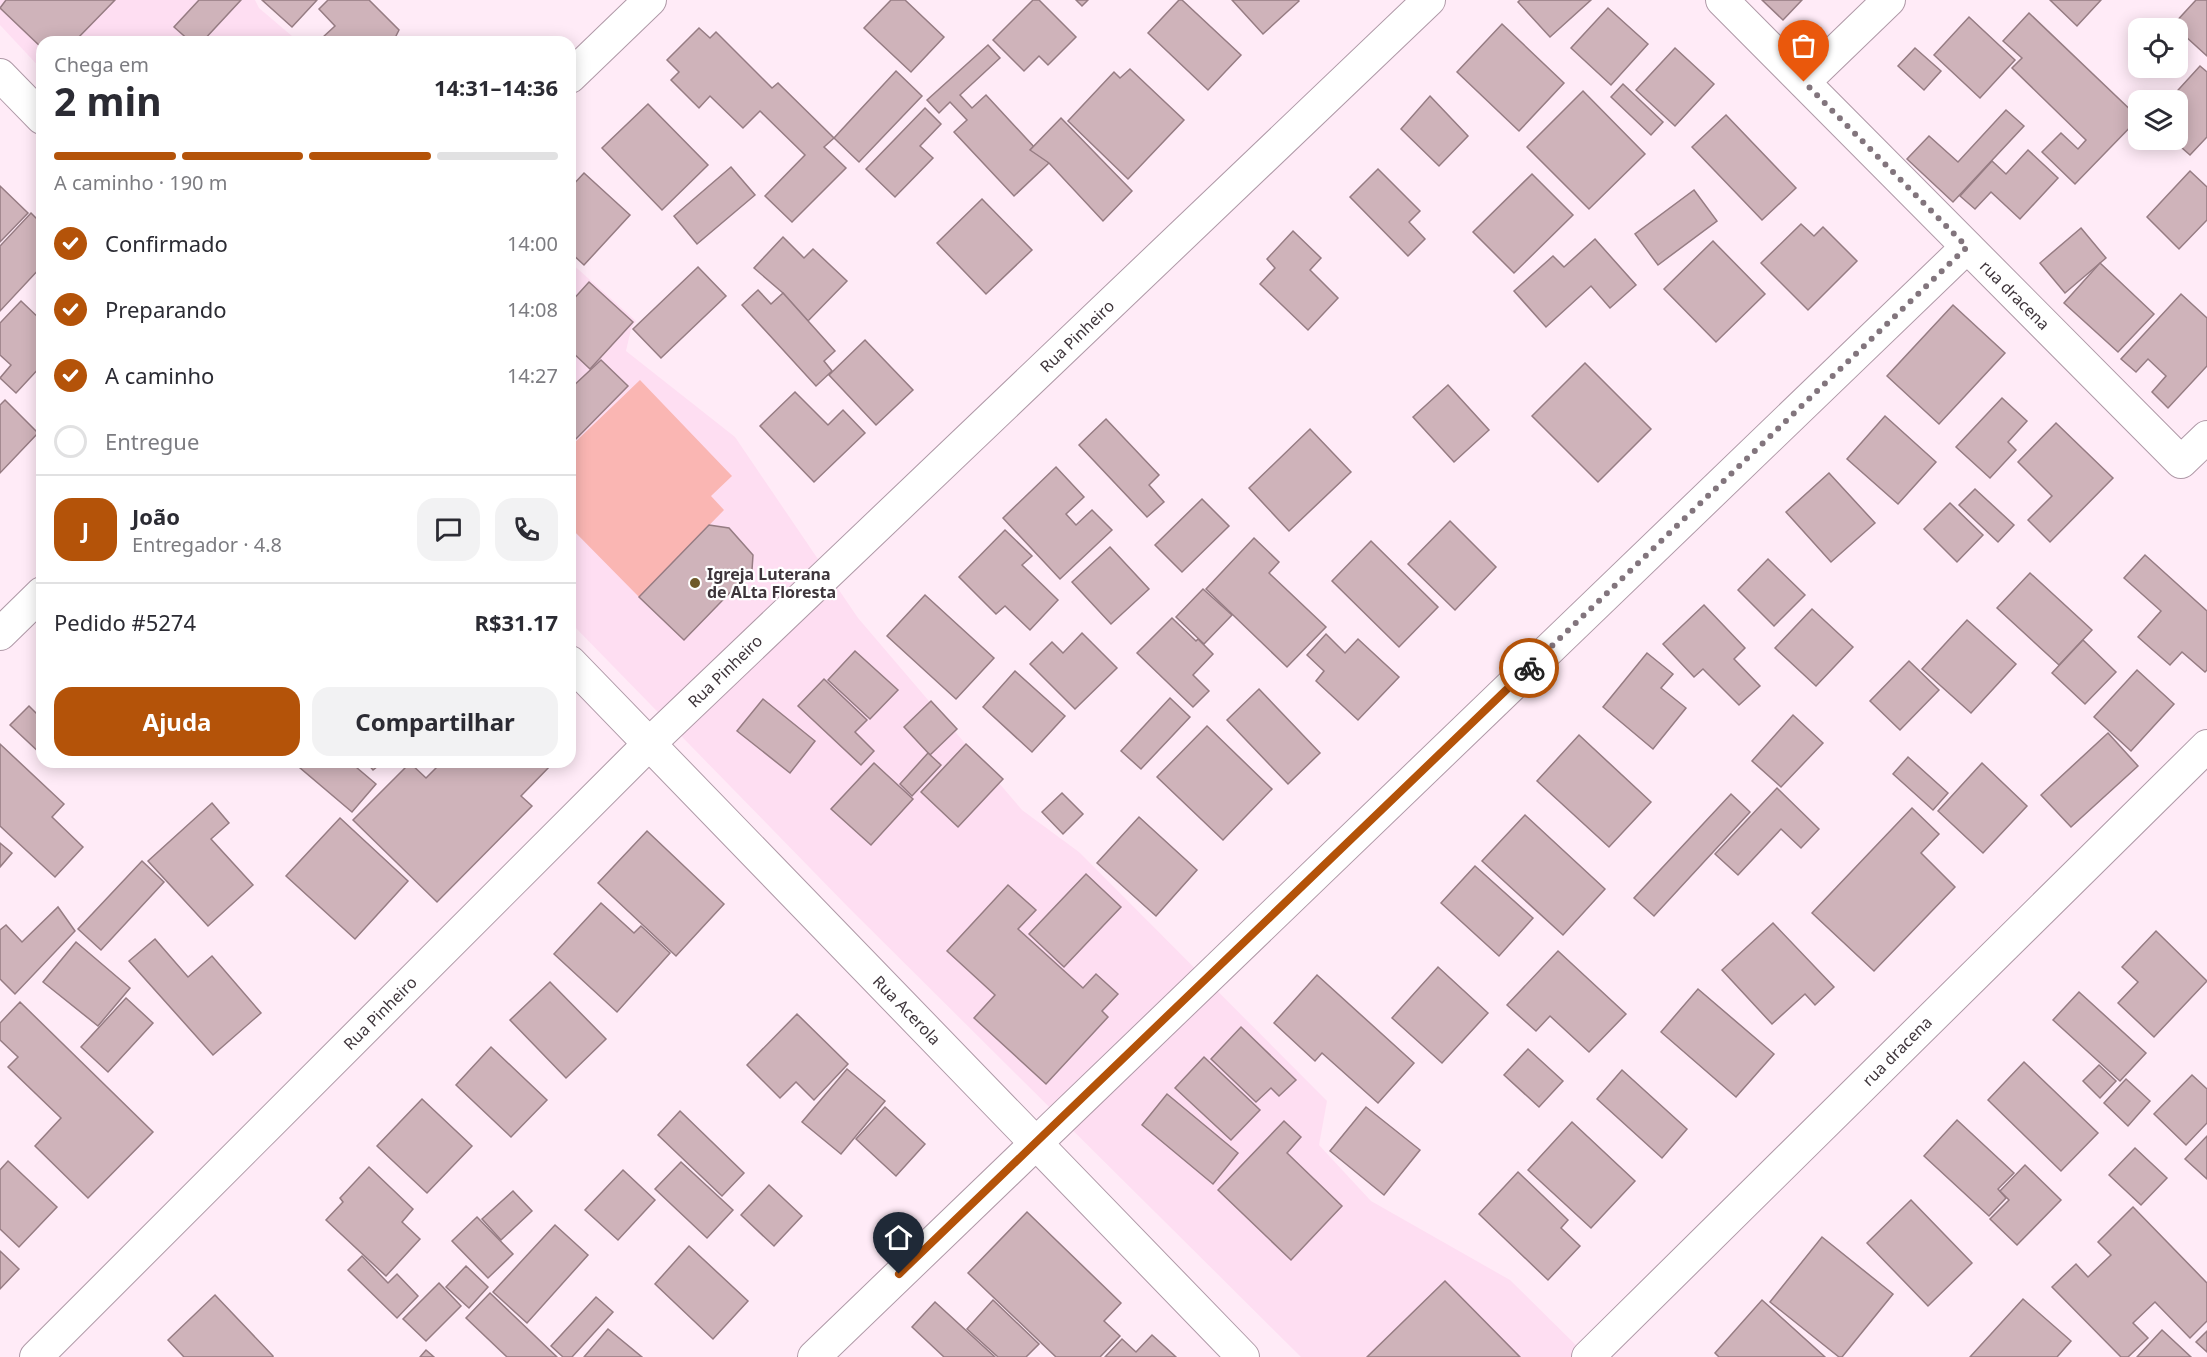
<!DOCTYPE html>
<html lang="pt">
<meta charset="utf-8">
<style>
body{margin:0;font-family:"Noto Sans",sans-serif;background:#f2f2f3;color:#2b2b33;height:100vh;display:flex;flex-direction:column;font-size:22px;white-space:nowrap}
*{box-sizing:border-box;margin:0}
p{font-size:20px;color:#7c7c81}
.icon{flex:none;width:33px;height:33px;fill:none;stroke:currentColor;stroke-width:2;stroke-linecap:round;stroke-linejoin:round}
.map{position:relative;flex:1;overflow:hidden}
.panel{position:absolute;left:36px;top:36px;width:540px;height:732px;display:flex;flex-direction:column;background:#fff;border-radius:18px;box-shadow:0 3px 15px #0003}
.panel>*{flex:none}
.controls{position:absolute;left:2128px;top:18px;display:grid;gap:12px}
.controls a{display:grid;place-items:center;width:60px;height:60px;border-radius:12px;background:#fff;box-shadow:0 3px 15px #0003;font-size:30px}
.pin{position:absolute;display:grid;place-items:center;width:51px;height:51px;color:#fff;margin:-62px -26px;border-radius:50% 50% 50% 0;rotate:-45deg;box-shadow:0 0 6px #0007}
.pin .icon{rotate:45deg}
.courier{position:absolute;display:grid;place-items:center;width:60px;height:60px;margin:-30px;border:4px solid #b45309;border-radius:50%;background:#fff;color:#222;box-shadow:0 2px 8px #0007}
.summary em{font-style:normal;font-weight:700}
.summary div{display:flex;flex-direction:column-reverse}
.summary{display:flex;align-items:center;justify-content:space-between;height:102px;padding:0 18px}
h1{font-size:39px;font-weight:700;line-height:45px}
.bar{display:grid;grid-template-columns:repeat(4,1fr);gap:9px 6px;align-content:center;height:72px;padding:0 18px}
.bar i{height:8px;border-radius:4px;background:#e1e1e2}
.bar .selected{background:#b45309}
.bar p{grid-column:span 4}
.line{display:flex;align-items:center;gap:15px;padding:0 18px;border-top:2px solid #e1e1e2}
.line div{flex:1}
.round{display:grid;place-items:center;flex:none;width:63px;height:63px;border-radius:18px;background:#f2f2f3}
ol{padding:0 18px;list-style:none}
li{display:flex;align-items:center;gap:18px;height:66px}
li p{margin-inline-start:auto}
li .icon{padding:6px;border-radius:50%;background:#b45309;color:#fff;stroke-width:4}
li:last-child{color:#7c7c81}
li i{width:33px;height:33px;border:3px solid #e1e1e2;border-radius:50%}
.primary-button{display:flex;gap:12px;margin-top:auto;padding:12px 18px}
.primary-button a{flex:1;height:69px;border-radius:18px;background:#b45309;color:#fff;font-size:24px;font-weight:700;line-height:69px;text-align:center}
.primary-button a+a{background:#f2f2f3;color:#2b2b33}
.map>svg:first-child{display:block}
.built{fill:#fedef2}
.green{fill:#fab6b3}
.building{fill:#cfb3ba;stroke:#967c83;stroke-width:1.5}
.lines{fill:none;stroke-linecap:round;stroke-linejoin:round}
.minor-casing{stroke:#af99a7;stroke-width:34}
.minor{stroke:#fff;stroke-width:32}
.done{stroke:#82757d;stroke-width:6;stroke-dasharray:0 10.8}
.route{stroke:#b45309;stroke-width:8}
.poi-dot{fill:#6f5929;stroke:#fff;stroke-width:2}
.labels{text-anchor:middle;dominant-baseline:central;stroke-width:4.5;stroke-linejoin:round;paint-order:stroke}
.street-label{font-size:16px;fill:#3e353b;stroke:#fff}
.poi-label{font-size:16px;font-weight:bold;fill:#3e353b;stroke:#fff;text-anchor:start}
</style>
<div class="map">
<svg width="2207" height="1357" viewBox="0 0 2207 1357">
<rect width="100%" height="100%" fill="#ffebf7"/>
<!-- built -->
<g class="built">
<polygon points="0,0 255,0 259,8 299,42 42,42 42,70 0,25"/>
<polygon points="570,262 636,321 631,329 626,351 735,437 858,618 1022,810 1079,852 1327,1101 1319,1145 1371,1201 1510,1280 1588,1357 1301,1357 850,909 570,622"/>
</g>
<!-- green -->
<polygon class="green" points="640,380 732,476 711,496 724,510 639,597 570,527 570,447"/>
<!-- building -->
<g class="building">
<polygon points="6,0 115,0 74,42 42,42 42,48 0,8"/>
<polygon points="199,0 241,0 202,42 191,42 174,27"/>
<polygon points="262,0 317,0 292,27"/>
<polygon points="328,0 369,0 399,30 393,42 326,42 322,38 335,26 319,9"/>
<polygon points="891,0 905,0 944,37 911,72 864,28"/>
<polygon points="1033,0 1039,0 1076,37 1048,65 1039,56 1024,71 993,40"/>
<polygon points="1076,0 1088,0 1082,6"/>
<polygon points="1179,0 1182,0 1241,55 1208,90 1148,33"/>
<polygon points="1232,0 1298,0 1299,1 1263,34"/>
<polygon points="1520,0 1591,0 1550,37 1518,2"/>
<polygon points="1762,0 1802,0 1783,20"/>
<polygon points="2050,0 2101,0 2077,26"/>
<polygon points="2196,0 2207,0 2207,56 2173,25"/>
<polygon points="1608,8 1648,44 1611,85 1571,48"/>
<polygon points="2029,13 2139,118 2075,184 2042,152 2061,133 2078,149 2086,140 2012,68 2022,58 2003,41"/>
<polygon points="1969,17 2015,60 1980,98 1934,55"/>
<polygon points="1502,24 1564,83 1519,131 1457,72"/>
<polygon points="699,28 710,38 716,32 772,88 778,83 834,138 824,147 846,168 792,222 765,196 805,155 760,111 743,128 710,96 699,108 671,80 679,72 667,60"/>
<polygon points="988,45 1000,58 960,95 972,108 986,95 1049,163 1014,196 954,132 967,120 950,102 939,113 927,100"/>
<polygon points="1675,48 1714,84 1675,126 1636,90"/>
<polygon points="1915,48 1941,71 1924,90 1898,66"/>
<polygon points="2200,66 2207,72 2207,137 2190,155 2173,140 2178,140 2178,100 2169,100"/>
<polygon points="1130,69 1184,120 1128,179 1068,121 1114,72 1120,78"/>
<polygon points="896,71 922,96 859,162 834,138"/>
<polygon points="1623,84 1663,122 1651,135 1611,97"/>
<polygon points="1583,91 1645,154 1589,209 1527,147"/>
<polygon points="1430,96 1468,136 1439,166 1401,129"/>
<polygon points="648,104 708,165 662,210 602,148"/>
<polygon points="925,108 941,124 920,146 933,158 895,197 866,169"/>
<polygon points="2006,110 2024,126 1953,202 1907,159 1929,136 1958,162"/>
<polygon points="1726,115 1796,188 1762,220 1692,147"/>
<polygon points="1061,118 1132,191 1103,221 1049,163 1030,150"/>
<polygon points="2028,150 2058,178 2020,219 1991,192 1975,209 1960,196 1992,161 2006,174"/>
<polygon points="731,167 755,195 697,244 674,216"/>
<polygon points="1378,169 1420,211 1409,222 1425,239 1408,256 1350,197"/>
<polygon points="2190,171 2207,187 2207,220 2179,249 2147,217"/>
<polygon points="584,173 630,215 584,265 570,252 570,188"/>
<polygon points="1532,174 1573,215 1514,273 1473,232"/>
<polygon points="0,186 28,213 0,242"/>
<polygon points="1694,190 1717,221 1658,265 1635,234"/>
<polygon points="982,199 1032,250 986,294 937,243"/>
<polygon points="31,213 42,224 42,266 0,311 0,246"/>
<polygon points="1801,224 1814,236 1823,227 1857,261 1808,310 1761,263"/>
<polygon points="2081,228 2106,258 2065,293 2040,263"/>
<polygon points="1293,231 1321,258 1310,270 1338,298 1308,330 1260,284 1275,268 1267,259"/>
<polygon points="783,237 804,258 813,249 847,281 808,321 783,293 754,268"/>
<polygon points="1595,239 1636,285 1610,308 1591,286 1546,327 1514,291 1553,256 1564,267"/>
<polygon points="1713,241 1765,294 1716,342 1664,289"/>
<polygon points="2100,263 2154,314 2118,352 2064,303"/>
<polygon points="698,267 726,296 661,358 633,329"/>
<polygon points="589,282 633,322 590,369 570,350 570,303"/>
<polygon points="758,290 771,304 783,293 835,351 824,361 832,371 816,386 742,305"/>
<polygon points="2181,294 2207,318 2207,366 2168,408 2152,392 2166,376 2148,359 2136,372 2121,359"/>
<polygon points="21,301 42,321 42,365 16,393 0,378 11,365 0,355 0,323"/>
<polygon points="1953,305 2005,353 1939,424 1887,376"/>
<polygon points="865,340 913,390 876,425 829,375"/>
<polygon points="601,360 628,386 570,445 570,389"/>
<polygon points="1585,363 1651,429 1598,482 1532,416"/>
<polygon points="1448,385 1489,430 1454,462 1413,417"/>
<polygon points="795,392 828,425 843,410 865,433 814,482 760,426"/>
<polygon points="2002,398 2027,421 2008,442 2016,450 1990,478 1956,447"/>
<polygon points="5,400 38,433 0,473 0,405"/>
<polygon points="1885,416 1936,462 1898,504 1847,459"/>
<polygon points="1106,419 1159,475 1149,485 1164,502 1147,517 1079,445"/>
<polygon points="2056,423 2113,478 2050,542 2028,520 2052,496 2018,462"/>
<polygon points="1310,429 1351,472 1289,531 1249,488"/>
<polygon points="1056,467 1084,497 1066,514 1076,525 1092,510 1112,530 1060,579 1003,518"/>
<polygon points="1829,473 1875,523 1831,562 1786,512"/>
<polygon points="1975,489 2014,525 1998,542 1959,505"/>
<polygon points="1202,499 1229,526 1182,572 1155,545"/>
<polygon points="1950,503 1983,535 1957,562 1924,529"/>
<polygon points="1450,521 1496,567 1455,610 1408,564"/>
<polygon points="709,525 729,528 753,555 752,570 684,640 639,597"/>
<polygon points="1005,530 1032,556 1022,565 1058,600 1030,630 1005,606 996,614 959,577"/>
<polygon points="1254,538 1279,562 1269,573 1326,627 1287,667 1206,589"/>
<polygon points="1371,541 1438,607 1399,647 1332,581"/>
<polygon points="1110,547 1149,589 1111,624 1072,582"/>
<polygon points="2145,555 2207,611 2207,670 2205,672 2182,652 2170,665 2138,637 2161,611 2124,578"/>
<polygon points="1768,559 1805,595 1774,626 1738,590"/>
<polygon points="2030,573 2092,630 2059,665 1997,608"/>
<polygon points="1203,589 1232,615 1204,644 1176,617"/>
<polygon points="925,595 994,658 956,699 887,636"/>
<polygon points="1704,605 1745,648 1734,659 1760,686 1739,705 1703,669 1694,677 1663,644"/>
<polygon points="1812,609 1853,647 1816,686 1775,648"/>
<polygon points="1172,618 1196,641 1198,639 1213,654 1193,675 1209,691 1193,707 1137,653"/>
<polygon points="1967,620 2016,664 1971,713 1922,669"/>
<polygon points="1082,633 1117,668 1075,709 1030,664 1052,642 1063,653"/>
<polygon points="1326,634 1345,653 1358,639 1399,677 1358,720 1316,681 1324,671 1307,655"/>
<polygon points="2083,640 2116,672 2085,704 2052,673"/>
<polygon points="855,651 898,690 870,719 828,680"/>
<polygon points="1647,653 1673,674 1661,688 1686,708 1653,749 1603,707"/>
<polygon points="1909,661 1939,690 1900,730 1870,701"/>
<polygon points="2137,670 2174,704 2131,751 2094,717"/>
<polygon points="1015,671 1065,716 1032,752 983,707"/>
<polygon points="824,679 867,720 855,732 874,751 861,765 798,706"/>
<polygon points="1259,689 1320,753 1288,784 1227,720"/>
<polygon points="1170,698 1190,717 1141,769 1121,751"/>
<polygon points="763,699 815,741 790,773 737,731"/>
<polygon points="931,701 957,729 930,755 904,727"/>
<polygon points="29,706 37,714 42,709 42,755 10,725"/>
<polygon points="1793,715 1823,743 1781,787 1752,761"/>
<polygon points="1207,726 1272,789 1223,840 1157,777"/>
<polygon points="2108,733 2138,766 2071,827 2041,795"/>
<polygon points="1579,735 1651,802 1609,847 1537,781"/>
<polygon points="0,744 64,804 52,817 83,847 55,877 0,826"/>
<polygon points="966,744 1003,779 958,827 921,792"/>
<polygon points="928,753 941,765 912,796 900,784"/>
<polygon points="1908,757 1948,793 1933,810 1893,774"/>
<polygon points="293,762 350,762 376,784 352,812"/>
<polygon points="366,762 383,762 373,770"/>
<polygon points="442,762 553,763 521,796 532,806 437,902 353,820 410,763 426,778"/>
<polygon points="874,763 913,799 871,845 831,809"/>
<polygon points="1982,763 2027,806 1983,853 1938,811"/>
<polygon points="1777,788 1819,829 1801,848 1781,829 1738,875 1715,854"/>
<polygon points="1062,793 1083,814 1063,834 1042,812"/>
<polygon points="1731,794 1750,812 1654,916 1634,898"/>
<polygon points="212,803 229,823 211,839 253,885 208,926 148,861"/>
<polygon points="1912,808 1939,834 1921,853 1955,887 1874,971 1812,913"/>
<polygon points="1525,815 1605,889 1563,935 1482,861"/>
<polygon points="1139,817 1197,870 1156,916 1097,863"/>
<polygon points="340,818 408,881 355,939 286,876"/>
<polygon points="647,831 724,904 676,956 598,883"/>
<polygon points="0,843 12,853 0,867"/>
<polygon points="142,861 164,882 101,950 78,929"/>
<polygon points="1475,866 1533,918 1499,956 1441,903"/>
<polygon points="1086,874 1121,907 1064,967 1029,934"/>
<polygon points="1008,885 1036,910 1018,929 1083,988 1096,974 1118,994 1102,1011 1108,1017 1046,1084 974,1018 995,995 947,951"/>
<polygon points="601,903 634,933 641,926 670,953 617,1012 554,954"/>
<polygon points="58,907 75,931 15,994 0,979 0,930 6,925 22,942"/>
<polygon points="1773,923 1834,987 1815,1005 1805,994 1772,1024 1722,970"/>
<polygon points="2156,931 2207,981 2154,1037 2118,1003 2138,982 2122,967"/>
<polygon points="155,939 188,977 212,956 261,1013 213,1055 129,961"/>
<polygon points="76,942 130,988 98,1026 43,982"/>
<polygon points="1558,951 1626,1014 1589,1052 1550,1016 1536,1031 1507,1005"/>
<polygon points="1438,967 1488,1013 1442,1063 1392,1018"/>
<polygon points="1317,975 1414,1063 1378,1103 1322,1053 1315,1061 1274,1023"/>
<polygon points="550,982 606,1039 566,1078 510,1020"/>
<polygon points="1698,989 1774,1054 1736,1097 1661,1032"/>
<polygon points="2079,992 2146,1053 2120,1081 2053,1020"/>
<polygon points="126,998 153,1023 108,1072 81,1047"/>
<polygon points="20,1002 153,1132 88,1198 35,1146 61,1118 8,1067 18,1057 0,1040 0,1023"/>
<polygon points="797,1014 848,1064 814,1100 796,1082 780,1098 747,1065"/>
<polygon points="1241,1027 1296,1080 1279,1096 1271,1088 1256,1102 1211,1059"/>
<polygon points="491,1047 547,1100 511,1137 456,1085"/>
<polygon points="1528,1049 1563,1081 1539,1107 1504,1075"/>
<polygon points="1204,1057 1260,1110 1231,1140 1175,1088"/>
<polygon points="2024,1062 2098,1133 2061,1171 1988,1100"/>
<polygon points="2099,1065 2116,1081 2100,1098 2083,1081"/>
<polygon points="847,1069 885,1101 841,1154 802,1122"/>
<polygon points="1622,1070 1687,1129 1662,1158 1597,1099"/>
<polygon points="2192,1075 2207,1089 2207,1123 2186,1145 2154,1114"/>
<polygon points="2126,1079 2150,1101 2128,1126 2104,1103"/>
<polygon points="1167,1094 1238,1153 1213,1184 1142,1125"/>
<polygon points="422,1099 472,1146 427,1193 377,1146"/>
<polygon points="885,1107 925,1144 896,1176 856,1139"/>
<polygon points="1366,1107 1420,1150 1384,1195 1330,1151"/>
<polygon points="680,1111 744,1173 722,1196 658,1135"/>
<polygon points="1957,1120 2014,1173 1998,1189 2006,1198 1989,1216 1924,1156"/>
<polygon points="1284,1121 1301,1137 1287,1153 1342,1206 1291,1260 1218,1190"/>
<polygon points="1572,1122 1635,1181 1591,1228 1528,1170"/>
<polygon points="2207,1136 2207,1179 2185,1159"/>
<polygon points="2135,1148 2167,1178 2141,1205 2109,1175"/>
<polygon points="8,1161 57,1207 19,1247 0,1229 0,1170"/>
<polygon points="681,1162 733,1210 707,1238 655,1189"/>
<polygon points="2025,1165 2061,1200 2017,1245 1990,1219 2009,1200 2000,1191"/>
<polygon points="369,1167 413,1209 402,1222 420,1239 386,1276 326,1220 343,1202 340,1198"/>
<polygon points="623,1170 655,1200 618,1240 585,1210"/>
<polygon points="1518,1172 1568,1220 1561,1228 1580,1246 1548,1280 1479,1214"/>
<polygon points="769,1185 802,1216 774,1246 741,1215"/>
<polygon points="513,1191 532,1211 501,1240 482,1219"/>
<polygon points="1911,1200 1972,1263 1928,1306 1867,1243"/>
<polygon points="2133,1207 2207,1283 2207,1321 2190,1338 2155,1302 2133,1323 2148,1338 2128,1357 2121,1357 2052,1287 2076,1264 2088,1277 2111,1255 2098,1242"/>
<polygon points="1027,1212 1121,1303 1104,1321 1120,1336 1100,1357 1056,1357 968,1273"/>
<polygon points="477,1217 513,1254 488,1278 452,1241"/>
<polygon points="555,1225 588,1255 527,1323 493,1292"/>
<polygon points="1822,1237 1893,1294 1842,1357 1839,1357 1770,1302"/>
<polygon points="689,1246 748,1301 713,1339 655,1284"/>
<polygon points="0,1251 19,1269 0,1289"/>
<polygon points="362,1256 388,1283 397,1274 418,1296 397,1318 348,1270"/>
<polygon points="466,1266 488,1287 469,1308 446,1287"/>
<polygon points="1445,1281 1520,1357 1367,1357"/>
<polygon points="439,1283 461,1306 426,1341 403,1319"/>
<polygon points="490,1293 557,1357 507,1357 466,1318"/>
<polygon points="215,1295 273,1356 273,1357 184,1357 168,1340"/>
<polygon points="596,1297 613,1312 572,1357 563,1357 551,1346"/>
<polygon points="2023,1299 2071,1341 2057,1357 1970,1357"/>
<polygon points="993,1300 1039,1344 1026,1357 998,1357 967,1329"/>
<polygon points="1762,1300 1825,1357 1719,1357 1715,1353"/>
<polygon points="935,1302 995,1357 944,1357 912,1327"/>
<polygon points="608,1329 642,1357 584,1357"/>
<polygon points="2162,1330 2191,1357 2137,1357"/>
<polygon points="2207,1331 2207,1352 2196,1342"/>
<polygon points="1152,1335 1176,1357 1105,1357 1122,1339 1136,1352"/>
<polygon points="426,1350 434,1357 420,1357"/>
</g>
<g class="lines">
<defs>
<g id="minor">
<polyline points="1722,0 2181,462 2207,437"/>
<polyline points="0,75 42,118"/>
<polyline points="570,77 650,0"/>
<polyline points="1804,82 1889,0"/>
<polyline points="0,634 42,593"/>
<polyline points="570,662 1243,1357"/>
<polyline points="36,1357 649,744 1429,0"/>
<polyline points="814,1357 1967,247"/>
<polyline points="1588,1357 2207,746"/>
</g>
</defs>
<!-- minor casing -->
<use href="#minor" class="minor-casing"/>
<!-- minor -->
<use href="#minor" class="minor"/>
</g>
<g class="lines">
<!-- done -->
<polyline class="done" points="1529,668 1967,247 1804,82"/>
<!-- route -->
<polyline class="route" points="899,1274 1529,668"/>
</g>
<!-- markers -->
<circle class="poi-dot" cx="695" cy="583" r="6"/>
<g class="labels">
<!-- street labels -->
<g class="street-label">
<text transform="translate(2015 295) rotate(45)">rua dracena</text>
<text transform="translate(1077 336) rotate(-44)">Rua Pinheiro</text>
<text transform="translate(725 671) rotate(-44)">Rua Pinheiro</text>
<text transform="translate(907 1010) rotate(46)">Rua Acerola</text>
<text transform="translate(380 1013) rotate(-45)">Rua Pinheiro</text>
<text transform="translate(1897 1051) rotate(-45)">rua dracena</text>
</g>
<!-- poi labels -->
<g class="poi-label">
<text x="707" y="574">Igreja Luterana<tspan x="707" dy="18">de ALta Floresta</tspan></text>
</g>
</g>
</svg>
<div class="controls">
<a><svg class="icon" aria-label="locate" viewBox="0 0 24 24"><circle cx="12" cy="12" r="6"/><path d="M12 2v4M12 18v4M2 12h4M18 12h4"/></svg></a>
<a><svg class="icon" aria-label="layers" viewBox="0 0 24 24"><path d="M12 4l9 5-9 5-9-5zM3 14l9 5 9-5"/></svg></a>
</div>
<div class="pin" style="left:1804px;top:82px;background:#ea580c"><svg class="icon" aria-label="bag" viewBox="0 0 24 24"><path d="M5 8h14l-1 12H6zM9 8a3 3 0 0 1 6 0"/></svg></div>
<div class="pin" style="left:899px;top:1274px;background:#1f2937"><svg class="icon" aria-label="home" viewBox="0 0 24 24"><path d="M3 11l9-7 9 7M6 9v11h12V9"/></svg></div>
<div class="courier" style="left:1529px;top:668px"><svg class="icon" aria-label="bike" viewBox="0 0 24 24"><circle cx="6" cy="16" r="4"/><circle cx="18" cy="16" r="4"/><path d="M6 16l4-8h5l3 8M10 8l3 8H6M13 5h3"/></svg></div>
<section class="panel">
<div class="summary"><div><h1>2 min</h1><p>Chega em</p></div><em>14:31–14:36</em></div>
<div class="bar"><i class="selected"></i><i class="selected"></i><i class="selected"></i><i></i><p>A caminho · 190 m</p></div>
<ol>
<li><svg class="icon" aria-label="check" viewBox="0 0 24 24"><path d="M5 12l5 5 9-10"/></svg>Confirmado<p>14:00</p></li>
<li><svg class="icon" aria-label="check" viewBox="0 0 24 24"><path d="M5 12l5 5 9-10"/></svg>Preparando<p>14:08</p></li>
<li><svg class="icon" aria-label="check" viewBox="0 0 24 24"><path d="M5 12l5 5 9-10"/></svg>A caminho<p>14:27</p></li>
<li><i></i>Entregue</li>
</ol>
<div class="line" style="height:108px"><b class="round" style="background:#b45309;color:#fff">J</b><div><b>João</b><p>Entregador · 4.8</p></div><a class="round"><svg class="icon" aria-label="chat" viewBox="0 0 24 24"><path d="M4 5h16v11H9l-5 4z"/></svg></a><a class="round"><svg class="icon" aria-label="phone" viewBox="0 0 24 24"><path d="M5 4h4l2 5-3 2q2 4 5 5l2-3 5 2v4C11 20 4 13 5 4z"/></svg></a></div>
<div class="line" style="height:78px"><div>Pedido #5274</div><b>R$31.17</b></div>
<div class="primary-button"><a>Ajuda</a><a>Compartilhar</a></div>
</section>
</div>
